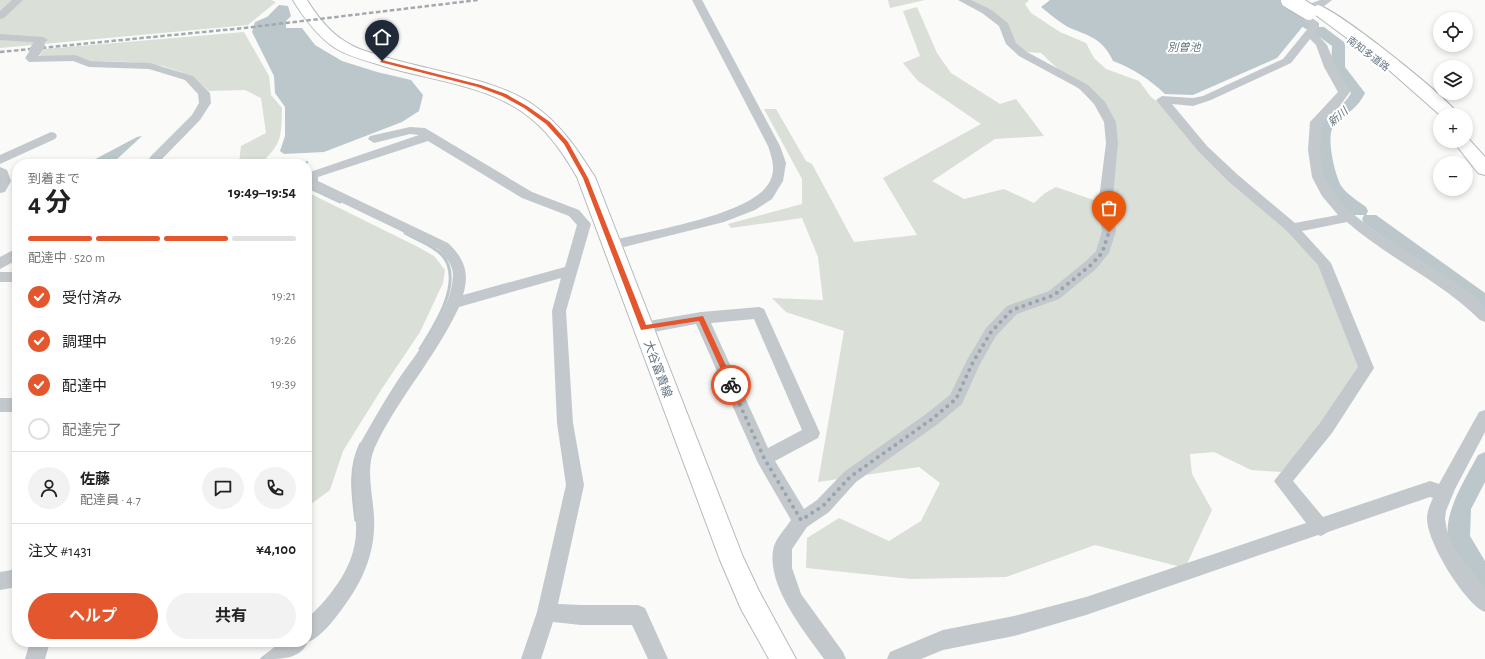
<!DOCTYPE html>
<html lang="ja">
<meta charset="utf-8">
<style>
body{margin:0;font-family:"Alegreya Sans","Noto Sans JP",sans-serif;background:#f2f2f2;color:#222;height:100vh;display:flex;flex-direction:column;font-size:15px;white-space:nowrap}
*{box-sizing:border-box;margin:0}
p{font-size:13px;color:#767676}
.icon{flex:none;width:22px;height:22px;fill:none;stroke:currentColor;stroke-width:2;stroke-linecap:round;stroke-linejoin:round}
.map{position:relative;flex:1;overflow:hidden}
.drawer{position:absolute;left:12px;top:159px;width:300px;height:488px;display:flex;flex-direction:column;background:#fff;border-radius:16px;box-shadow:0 2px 6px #0003}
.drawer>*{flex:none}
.buttons{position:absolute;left:1433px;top:12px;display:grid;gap:8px}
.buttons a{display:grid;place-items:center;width:40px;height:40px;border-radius:50%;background:#fff;box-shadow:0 2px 6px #0003;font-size:20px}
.pin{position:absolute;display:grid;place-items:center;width:34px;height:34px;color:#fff;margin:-41px -17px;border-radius:50% 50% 50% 0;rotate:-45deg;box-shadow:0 0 4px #0007}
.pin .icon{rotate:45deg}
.courier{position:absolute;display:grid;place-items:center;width:40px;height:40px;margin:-20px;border:3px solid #e4572e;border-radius:50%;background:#fff;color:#222;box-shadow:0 1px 5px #0007}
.head em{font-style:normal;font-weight:700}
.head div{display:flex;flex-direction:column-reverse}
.head{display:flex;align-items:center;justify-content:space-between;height:68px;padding:0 16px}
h1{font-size:26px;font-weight:700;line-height:30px}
.bar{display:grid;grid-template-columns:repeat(4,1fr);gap:6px 4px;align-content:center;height:48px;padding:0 16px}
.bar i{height:5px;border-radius:3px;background:#e0e0e0}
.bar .on{background:#e4572e}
.bar p{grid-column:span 4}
.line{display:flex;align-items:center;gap:10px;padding:0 16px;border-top:1px solid #e0e0e0}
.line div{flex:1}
.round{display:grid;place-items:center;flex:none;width:42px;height:42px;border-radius:21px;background:#f2f2f2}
ol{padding:0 16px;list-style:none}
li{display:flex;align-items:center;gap:12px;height:44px}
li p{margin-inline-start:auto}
li .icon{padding:4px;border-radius:50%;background:#e4572e;color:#fff;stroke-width:4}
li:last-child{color:#767676}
li i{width:22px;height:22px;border:2px solid #e0e0e0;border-radius:50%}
.button{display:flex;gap:8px;margin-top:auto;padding:8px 16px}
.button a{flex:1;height:46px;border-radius:24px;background:#e4572e;color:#fff;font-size:16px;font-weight:700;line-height:46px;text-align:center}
.button a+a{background:#f2f2f2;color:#222}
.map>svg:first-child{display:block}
.green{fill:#dadfd7}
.water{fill:#bbc7cb}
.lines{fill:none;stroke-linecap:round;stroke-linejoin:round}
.stream-far2{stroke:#bbc7cb;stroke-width:2.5}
.stream-far1{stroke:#bbc7cb;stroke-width:3}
.stream{stroke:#bbc7cb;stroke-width:3.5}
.river{fill:#bbc7cb;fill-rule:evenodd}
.major-casing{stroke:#b5babe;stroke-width:2}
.highway-casing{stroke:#b4b9bd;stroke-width:2}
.minor{fill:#c3c8cc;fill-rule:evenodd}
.major{fill:#fff;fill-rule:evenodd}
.highway{fill:#fff;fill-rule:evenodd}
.rail{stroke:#a2aab0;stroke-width:2.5;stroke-dasharray:4.5 2.5;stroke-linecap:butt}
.highway-bridge-casing{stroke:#b4b9bd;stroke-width:18;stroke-linecap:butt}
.minor-bridge{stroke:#c3c8cc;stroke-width:12}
.highway-bridge{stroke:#fff;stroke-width:16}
.route{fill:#e4572e}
.done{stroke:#99a4ac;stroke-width:4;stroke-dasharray:0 7.2}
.labels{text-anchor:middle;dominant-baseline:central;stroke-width:4;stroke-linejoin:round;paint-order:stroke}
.far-street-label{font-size:10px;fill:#657683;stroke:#fff}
.far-water-label{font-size:11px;font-style:italic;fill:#60757c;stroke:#fff}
.street-label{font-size:12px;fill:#657683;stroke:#fff}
</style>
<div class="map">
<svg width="1485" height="659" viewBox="0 0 1485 659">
<rect width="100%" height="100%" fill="#fafaf8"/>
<!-- green -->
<g class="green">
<polygon points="0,0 271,0 276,2 248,25 0,48"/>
<polygon points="888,0 925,0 890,8"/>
<polygon points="970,0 1029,0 1025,4 1031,13 1060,32 1086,43 1094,58 1106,69 1139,81 1151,97 1159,103 1286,227 1320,265 1359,366 1319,428 1281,472 1251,470 1214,452 1190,454 1192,474 1212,510 1185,568 1095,545 1006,577 911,579 806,568 807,538 839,518 889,541 921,521 940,483 919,467 818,482 844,331 786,312 772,298 823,300 818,257 802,218 731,228 728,224 802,204 802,179 764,109 776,109 806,161 812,164 854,242 917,235 883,178 981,124 918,81 903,63 920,56 903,11 917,7 937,53 951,73 1000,104 1016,99 1044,136 995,139 932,181 964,199 1004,189 1034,203 1045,193 1056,187 1111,206 1115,123 1041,53 1026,52 1015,42 1008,24"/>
<path d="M244 32 269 76 271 95 282 108C281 135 283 143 261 163L301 164H239L241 146 266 133 261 98 245 90 209 91 192 76 163 66 129 62 91 61 75 56 39 57 44 49Z"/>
<polygon points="307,192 418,247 434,256 445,270 443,283 420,332 381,390 343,451 330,490 307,507"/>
</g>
<!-- water -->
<g class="water">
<path d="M1050 0H1303L1288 15 1304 25 1277 58 1193 95 1165 94C1149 79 1134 69 1113 61 1103 39 1090 36 1070 28 1060 23 1050 14 1041 7Z"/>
<polygon points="279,5 288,6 291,16 286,21 286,28 302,28 315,45 342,61 377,72 411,80 423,95 419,111 402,122 324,152 284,154 280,151 285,136 285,107 275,93 274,76 252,32 255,22 267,17"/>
<polygon points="142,136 116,160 108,164 86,164 137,137"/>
</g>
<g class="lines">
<!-- stream-far2 -->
<polyline class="stream-far2" points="306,164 307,162"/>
<!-- stream-far1 -->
<g class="stream-far1">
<polyline points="307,184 312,189 340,202"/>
<path d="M405 233C417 240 433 245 442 255 465 280 434 327 420 349"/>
</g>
<!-- stream -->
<g class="stream">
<path d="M356 520C353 493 349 469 361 444"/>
<polyline points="262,659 270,653"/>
</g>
<!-- river -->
<g class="river">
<path d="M1291 10 1314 23 1316 27H1324L1344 42 1345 45V67L1365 93C1356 112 1343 113 1333 127 1326 137 1335 177 1342 187 1348 195 1358 201 1366 207L1368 211 1366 215H1376L1485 293V309L1479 307 1364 223 1362 219 1364 215H1354C1346 208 1336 201 1330 192 1321 178 1310 137 1321 123 1330 112 1344 107 1351 93L1331 67 1332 46 1314 33 1313 29H1306L1287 17 1285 14Z"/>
<path d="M1485 452V482L1471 509 1470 536 1485 561V593L1477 590C1470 578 1450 549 1448 538 1444 511 1466 478 1478 455Z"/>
</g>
<defs>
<path id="major" d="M293 0H307C317 16 329 32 346 42 358 50 372 53 385 57 430 71 493 78 532 104 560 123 577 149 595 177L743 557 759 591 796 659H769L741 609 720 560 577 177C562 151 546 128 521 111 482 84 422 79 377 64 363 60 348 56 335 48 317 36 304 18 293 0Z"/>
<g id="highway">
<path d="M1318 5C1339 11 1445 95 1459 115H1440L1381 63 1313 13 1310 10 1313 7Z"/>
<polygon points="1466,136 1485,157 1485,175 1478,173 1453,141 1466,141"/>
</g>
</defs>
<!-- major casing -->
<use href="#major" class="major-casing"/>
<!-- highway casing -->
<use href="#highway" class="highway-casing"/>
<!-- minor -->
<g class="minor">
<polygon points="12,0 23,0 4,18 0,19 0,11"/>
<path d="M692 0H702L780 146 786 163 783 181 772 199 755 210 724 222 612 250 607 248 605 245 607 242C644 231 754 216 770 181 776 169 772 158 768 146Z"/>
<path d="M958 0H971L990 9 1008 23 1016 43 1027 52 1088 85 1105 102 1116 122 1118 143 1112 207 1116 231 1109 253 1096 269 1059 299 1017 314 996 336 979 366 962 404 938 424 856 482 829 512 807 527 792 549V568L801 594 843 652 846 659H824C804 631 764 583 774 546 777 537 786 528 791 520L758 463 696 324 643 334 638 332 636 328 638 324 643 322 701 312 759 307 764 309 820 433 818 438 775 461 804 509 817 500 844 472 926 414 950 395 967 360 986 328 1007 306 1049 291 1086 261 1096 251 1102 231 1098 207 1106 143 1104 122 1094 104 1080 89 1019 56 1006 44 999 26 982 13ZM754 319 802 430 768 448 711 323Z"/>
<path d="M1320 0H1332L1323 7 1305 13 1319 23V27L1315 32 1327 45 1336 67 1350 92 1339 107 1322 123C1321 140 1318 161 1325 177 1346 228 1434 261 1475 297L1485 307V322L1480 320C1441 281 1389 259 1347 222L1302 231 1331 263 1374 368 1332 433 1293 481 1323 517 1430 481 1439 484 1479 412 1485 410V432L1455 489 1446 511 1445 519 1447 531 1454 547 1485 588V612C1465 604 1427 542 1427 519 1427 512 1430 504 1433 498L1430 497 1328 532 1321 536 1318 535 1086 615 1014 636 943 650 921 659H887L890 652 943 630 1014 616 1086 597 1306 523 1274 481 1320 423 1358 367 1318 265 1287 231 1228 181 1199 152 1156 100 1162 96 1193 98 1203 96 1283 59 1309 27V24L1296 16 1295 11 1296 9ZM1310 39 1316 45 1324 67 1338 92 1310 122 1308 150 1312 177 1322 196 1338 215 1295 223 1238 175 1207 146 1172 104 1193 106 1211 100 1291 63Z"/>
<polygon points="0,34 43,37 48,40 43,43 0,40"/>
<polygon points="35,48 40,51 37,56 75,55 91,61 150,63 193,76 210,93 211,103 200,120 161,160 162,164 150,164 149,159 151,156 192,115 199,103 198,94 185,80 149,69 89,67 73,61 29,62 25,58 31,49"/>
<path d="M410 127 425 128 532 192 579 210 591 224 566 311 573 423 584 485 558 604 581 605H638L645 608 668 659H648L632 625H581L553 622 541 659H521L537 612 566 485 557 423 552 311 561 278 459 307C436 357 398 398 375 447 365 469 373 494 374 517 376 551 363 582 342 609 333 621 321 637 308 642 300 659 283 659 265 659 273 640 290 642 307 642V619C331 596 355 567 356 532 357 498 346 466 365 435 375 417 385 400 396 383 416 353 452 312 453 275 453 264 445 257 438 249L307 186V173L419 135 410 134 374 143 368 139 370 136ZM428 141 522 198 569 216 577 225 565 267 463 295C470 273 464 258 448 243L318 181V177Z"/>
<polygon points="51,132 55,133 57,136 55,139 0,164 0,155"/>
<polygon points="0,167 7,170 11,181 5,192 0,193"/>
<polygon points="17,248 17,260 0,269 0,257"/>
<rect x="0" y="272" width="17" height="10"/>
<rect x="0" y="398" width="17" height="14"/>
<polygon points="17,569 17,587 0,590 0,572"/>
<polygon points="30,642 50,642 45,659 25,659"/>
</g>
<!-- major -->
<use href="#major" class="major"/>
<!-- highway -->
<use href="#highway" class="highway"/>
<!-- rail -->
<polyline class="rail" points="0,52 244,28 478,0"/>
<defs>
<polyline id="highway-bridge" points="1289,0 1309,12"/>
</defs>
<!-- highway-bridge casing -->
<use href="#highway-bridge" class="highway-bridge-casing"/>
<!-- minor-bridge -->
<polyline class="minor-bridge" points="35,51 39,45"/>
<!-- highway-bridge -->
<use href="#highway-bridge" class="highway-bridge"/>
</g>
<!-- route -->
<polygon class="route" points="382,60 481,85 506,94 527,106 550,122 568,142 588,178 646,325 703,316 735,385 734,387 729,387 699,321 641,330 583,178 564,144 546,124 524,108 502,96 478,87 380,62"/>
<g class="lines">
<!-- done -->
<polyline class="done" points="731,385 764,458 801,520 823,506 850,477 932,419 956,399 972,364 991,332 1012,310 1054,295 1091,265 1102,253 1109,232"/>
</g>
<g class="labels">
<!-- far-street labels -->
<g class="far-street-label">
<text transform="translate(1368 54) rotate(37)">南知多道路</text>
</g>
<!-- far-water labels -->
<g class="far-water-label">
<text x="1184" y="47">別曽池</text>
<text transform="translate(1338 117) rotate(-41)">新川</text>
</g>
<!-- street labels -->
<g class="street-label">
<text transform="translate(658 369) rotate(70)">大谷富貴線</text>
</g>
</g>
</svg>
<div class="buttons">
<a><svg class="icon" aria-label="locate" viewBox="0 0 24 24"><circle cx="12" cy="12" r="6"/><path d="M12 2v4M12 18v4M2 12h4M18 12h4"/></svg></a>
<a><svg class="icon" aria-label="layers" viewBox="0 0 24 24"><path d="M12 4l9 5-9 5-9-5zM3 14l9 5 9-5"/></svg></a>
<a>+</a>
<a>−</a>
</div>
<div class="pin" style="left:1109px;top:232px;background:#ea580c"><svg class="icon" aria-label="bag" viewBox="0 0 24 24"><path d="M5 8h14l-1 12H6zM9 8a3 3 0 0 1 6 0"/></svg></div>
<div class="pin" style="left:382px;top:61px;background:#1f2937"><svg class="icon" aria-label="home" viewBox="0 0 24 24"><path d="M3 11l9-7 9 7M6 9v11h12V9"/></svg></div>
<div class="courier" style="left:731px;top:385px"><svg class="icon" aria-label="bike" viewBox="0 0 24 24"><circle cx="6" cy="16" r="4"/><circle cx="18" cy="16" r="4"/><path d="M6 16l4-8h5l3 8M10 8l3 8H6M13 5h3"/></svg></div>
<section class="drawer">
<div class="head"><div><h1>4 分</h1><p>到着まで</p></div><em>19:49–19:54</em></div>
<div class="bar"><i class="on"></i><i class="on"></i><i class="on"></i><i></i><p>配達中 · 520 m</p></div>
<ol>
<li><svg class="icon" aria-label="check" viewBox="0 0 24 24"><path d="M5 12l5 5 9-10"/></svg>受付済み<p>19:21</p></li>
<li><svg class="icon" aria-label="check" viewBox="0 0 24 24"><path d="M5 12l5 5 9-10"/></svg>調理中<p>19:26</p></li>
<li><svg class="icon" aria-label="check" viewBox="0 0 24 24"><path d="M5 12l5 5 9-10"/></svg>配達中<p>19:39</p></li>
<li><i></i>配達完了</li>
</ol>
<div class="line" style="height:72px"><a class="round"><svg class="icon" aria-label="person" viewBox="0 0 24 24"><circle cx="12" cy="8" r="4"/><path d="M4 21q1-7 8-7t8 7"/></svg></a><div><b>佐藤</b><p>配達員 · 4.7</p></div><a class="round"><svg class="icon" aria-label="chat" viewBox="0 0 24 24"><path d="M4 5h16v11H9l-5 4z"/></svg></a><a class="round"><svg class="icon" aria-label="phone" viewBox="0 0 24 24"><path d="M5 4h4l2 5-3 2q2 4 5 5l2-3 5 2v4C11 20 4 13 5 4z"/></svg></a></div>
<div class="line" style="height:52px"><div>注文 #1431</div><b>¥4,100</b></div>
<div class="button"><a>ヘルプ</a><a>共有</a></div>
</section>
</div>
